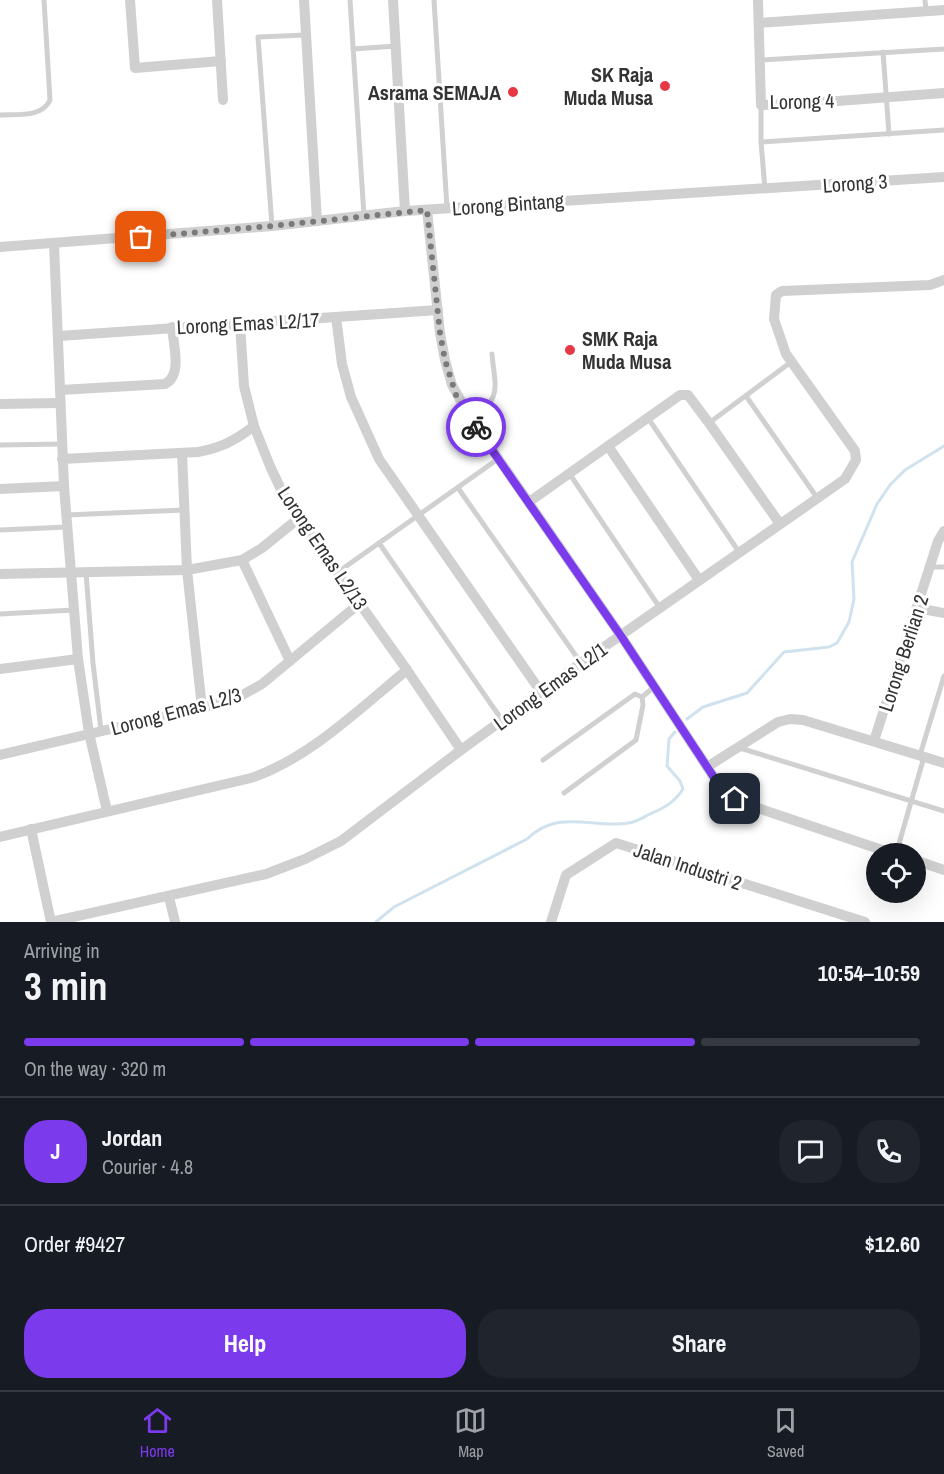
<!DOCTYPE html>
<meta charset="utf-8">
<style>
body{margin:0;font-family:"Archivo Narrow",sans-serif;background:#20242c;color:#f1f3f6;height:100vh;display:flex;flex-direction:column;font-size:22px;white-space:nowrap}
*{box-sizing:border-box;margin:0}
p{font-size:20px;color:#9ea1a6}
.icon{flex:none;width:33px;height:33px;fill:none;stroke:currentColor;stroke-width:2;stroke-linecap:round;stroke-linejoin:round}
.map{position:relative;height:922px;overflow:hidden}
.panel{display:flex;flex-direction:column;background:#171b24;flex:1}
.panel>*{flex:none}
.controls{position:absolute;left:866px;top:843px;display:grid;gap:12px}
.controls a{display:grid;place-items:center;width:60px;height:60px;border-radius:50%;background:#171b24;box-shadow:0 6px 24px #0002;font-size:30px}
.pin{position:absolute;display:grid;place-items:center;width:51px;height:51px;color:#fff;margin:-26px;border-radius:12px;box-shadow:0 3px 9px #0006}
.courier{position:absolute;display:grid;place-items:center;width:60px;height:60px;margin:-30px;border:4px solid #7c3aed;border-radius:50%;background:#fff;color:#222;box-shadow:0 2px 8px #0007}
.head em{font-style:normal;font-weight:700}
.head div{display:flex;flex-direction:column-reverse}
.head{display:flex;align-items:center;justify-content:space-between;height:102px;padding:0 24px}
h1{font-size:39px;font-weight:700;line-height:45px}
.bar{display:grid;grid-template-columns:repeat(4,1fr);gap:9px 6px;align-content:center;height:72px;padding:0 24px}
.bar i{height:8px;border-radius:4px;background:#363941}
.bar .selected{background:#7c3aed}
.bar p{grid-column:span 4}
.line{display:flex;align-items:center;gap:15px;padding:0 24px;border-top:2px solid #363941}
.line div{flex:1}
.round{display:grid;place-items:center;flex:none;width:63px;height:63px;border-radius:24px;background:#20242c}
.primary-button{display:flex;gap:12px;margin-top:auto;padding:12px 24px}
.primary-button a{flex:1;height:69px;border-radius:24px;background:#7c3aed;color:#fff;font-size:24px;font-weight:700;line-height:69px;text-align:center}
.primary-button a+a{background:#20242c;color:#f1f3f6}
.tab-bar{display:flex;justify-content:space-around;align-items:center;height:84px;border-top:2px solid #363941;background:#171b24;font-size:16px;color:#9ea1a6}
.tab-bar a{display:grid;justify-items:center;gap:3px}
.tab-bar .selected{color:#7c3aed}
.map>svg:first-child{display:block}
.lines{fill:none;stroke-linecap:round;stroke-linejoin:round}
.stream{stroke:#cfe2ee;stroke-width:3}
.service{stroke:#d0d0d0;stroke-width:5}
.minor{stroke:#d0d0d0;stroke-width:10}
.done{stroke:#7a7a7a;stroke-width:6;stroke-dasharray:0 10.8}
.route{stroke:#7c3aed;stroke-width:8}
.poi-dot{fill:#e63946;stroke:#fff;stroke-width:2}
.labels{text-anchor:middle;dominant-baseline:central;stroke-width:6;stroke-linejoin:round;paint-order:stroke}
.poi-label{font-size:20px;font-weight:bold;fill:#333;stroke:#fff;text-anchor:end}
.street-label{font-size:20px;fill:#333;stroke:#fff}
</style>
<div class="map">
<svg width="944" height="922" viewBox="0 0 944 922">
<rect width="100%" height="100%" fill="#fff"/>
<g class="lines">
<!-- stream -->
<g class="stream">
<polyline points="687,719 703,707 747,693 784,652 829,647 837,643 849,622 854,599 852,562 877,504 890,485 905,470 944,446"/>
<path d="M376 922 394 907 527 839C559 808 591 829 629 823 636 822 644 817 650 814 664 808 675 802 683 789L680 781 667 766 669 739 675 732"/>
</g>
<!-- service -->
<g class="service">
<polyline points="350,0 364,216"/>
<polyline points="434,0 447,208"/>
<polyline points="925,0 926,11"/>
<polyline points="353,49 396,46"/>
<polyline points="883,52 889,134"/>
<polyline points="761,60 944,49"/>
<polyline points="761,105 761,142 765,189"/>
<path d="M0 115C17 114 42 118 50 100L44 0"/>
<polyline points="761,142 944,130"/>
<polyline points="272,226 258,37 306,35"/>
<polyline points="746,396 818,499"/>
<polyline points="648,418 739,552"/>
<path d="M471 419C503 397 495 389 492 354"/>
<polyline points="709,423 791,362"/>
<polyline points="0,445 62,444"/>
<polyline points="569,473 660,608"/>
<polyline points="458,488 581,663"/>
<polyline points="66,515 184,510"/>
<polyline points="0,530 67,527"/>
<polyline points="379,543 502,720"/>
<polyline points="931,567 944,567"/>
<polyline points="338,572 498,459"/>
<polyline points="86,573 93,663 101,730"/>
<polyline points="0,614 74,610"/>
<polyline points="740,748 944,811"/>
<polyline points="920,755 944,676"/>
<polyline points="543,760 635,694 642,697"/>
<polyline points="564,793 636,740 643,705 642,697 654,687"/>
<polyline points="896,854 924,757"/>
</g>
<!-- minor -->
<g class="minor">
<polyline points="130,0 135,68 221,61"/>
<polyline points="217,0 223,100"/>
<polyline points="304,0 317,221"/>
<polyline points="393,0 405,211"/>
<polyline points="758,0 761,105 798,104 944,93"/>
<polyline points="760,23 944,10"/>
<polyline points="427,210 440,333 445,360 452,385 471,419 621,636 719,785 735,799 746,804 894,854"/>
<polyline points="54,244 64,486 78,659 89,733 107,811"/>
<polyline points="0,247 272,226 405,211 944,177"/>
<polyline points="336,317 342,364 351,397 379,459 541,692"/>
<polyline points="240,324 244,386 254,426 270,466 286,500 407,670 461,750"/>
<polyline points="59,336 438,310"/>
<path d="M60 390 165 384C183 375 173 344 172 327"/>
<polyline points="0,404 60,403"/>
<polyline points="608,446 699,580"/>
<polyline points="182,453 187,570 202,708"/>
<path d="M62 459 198 452C221 448 236 440 254 426"/>
<polyline points="0,489 64,486"/>
<polyline points="529,502 680,395 688,395 709,423 780,524"/>
<polyline points="242,560 290,661"/>
<polyline points="0,574 187,570 242,560 262,548 299,518"/>
<polyline points="917,608 944,613"/>
<polyline points="0,669 78,659"/>
<polyline points="874,741 938,541 944,531"/>
<polyline points="0,755 209,706 237,698 262,684 360,603"/>
<polyline points="707,767 778,722 790,719 803,720 944,763"/>
<polyline points="31,829 51,922"/>
<path d="M0 837 251 778C310 758 359 709 407 670"/>
<polyline points="915,860 944,870"/>
<polyline points="169,897 175,922"/>
<polyline points="51,922 266,874 305,859 341,841 461,750 581,663 845,479 856,460 855,451 786,354 774,319 776,295 782,291 930,285 944,280"/>
<polyline points="551,922 566,875 616,843 865,922"/>
</g>
</g>
<g class="lines">
<!-- done -->
<polyline class="done" points="141,237 272,226 427,210 440,333 445,360 456,395 476,427"/>
<!-- route -->
<polyline class="route" points="476,427 621,636 719,785 735,799"/>
</g>
<!-- markers -->
<g class="poi-dot">
<circle cx="665" cy="86" r="6"/>
<circle cx="513" cy="92" r="6"/>
<circle cx="570" cy="350" r="6"/>
</g>
<g class="labels">
<!-- poi labels -->
<g class="poi-label">
<text x="653" y="74">SK Raja<tspan x="653" dy="23">Muda Musa</tspan></text>
<text x="501" y="92">Asrama SEMAJA</text>
<text x="582" y="338" text-anchor="start">SMK Raja<tspan x="582" dy="23">Muda Musa</tspan></text>
</g>
<!-- street labels -->
<g class="street-label">
<text transform="translate(802 101) rotate(-1)">Lorong 4</text>
<text transform="translate(855 183) rotate(-4)">Lorong 3</text>
<text transform="translate(508 204) rotate(-4)">Lorong Bintang</text>
<text transform="translate(248 323) rotate(-3)">Lorong Emas L2/17</text>
<text transform="translate(323 548) rotate(56)">Lorong Emas L2/13</text>
<text transform="translate(903 653) rotate(-72)">Lorong Berlian 2</text>
<text transform="translate(550 686) rotate(-36)">Lorong Emas L2/1</text>
<text transform="translate(176 711) rotate(-15)">Lorong Emas L2/3</text>
<text transform="translate(688 866) rotate(18)">Jalan Industri 2</text>
</g>
</g>
</svg>
<div class="controls">
<a><svg class="icon" aria-label="locate" viewBox="0 0 24 24"><circle cx="12" cy="12" r="6"/><path d="M12 2v4M12 18v4M2 12h4M18 12h4"/></svg></a>
</div>
<div class="pin" style="left:141px;top:237px;background:#ea580c"><svg class="icon" aria-label="bag" viewBox="0 0 24 24"><path d="M5 8h14l-1 12H6zM9 8a3 3 0 0 1 6 0"/></svg></div>
<div class="pin" style="left:735px;top:799px;background:#1f2937"><svg class="icon" aria-label="home" viewBox="0 0 24 24"><path d="M3 11l9-7 9 7M6 9v11h12V9"/></svg></div>
<div class="courier" style="left:476px;top:427px"><svg class="icon" aria-label="bike" viewBox="0 0 24 24"><circle cx="6" cy="16" r="4"/><circle cx="18" cy="16" r="4"/><path d="M6 16l4-8h5l3 8M10 8l3 8H6M13 5h3"/></svg></div>
</div>
<section class="panel">
<div class="head"><div><h1>3 min</h1><p>Arriving in</p></div><em>10:54–10:59</em></div>
<div class="bar"><i class="selected"></i><i class="selected"></i><i class="selected"></i><i></i><p>On the way · 320 m</p></div>
<div class="line" style="height:108px"><b class="round" style="background:#7c3aed;color:#fff">J</b><div><b>Jordan</b><p>Courier · 4.8</p></div><a class="round"><svg class="icon" aria-label="chat" viewBox="0 0 24 24"><path d="M4 5h16v11H9l-5 4z"/></svg></a><a class="round"><svg class="icon" aria-label="phone" viewBox="0 0 24 24"><path d="M5 4h4l2 5-3 2q2 4 5 5l2-3 5 2v4C11 20 4 13 5 4z"/></svg></a></div>
<div class="line" style="height:78px"><div>Order #9427</div><b>$12.60</b></div>
<div class="primary-button"><a>Help</a><a>Share</a></div>
</section>
<nav class="tab-bar">
<a class="selected"><svg class="icon" aria-label="home" viewBox="0 0 24 24"><path d="M3 11l9-7 9 7M6 9v11h12V9"/></svg>Home</a>
<a><svg class="icon" aria-label="map" viewBox="0 0 24 24"><path d="M3 6l6-2 6 2 6-2v14l-6 2-6-2-6 2zM9 4v14M15 6v14"/></svg>Map</a>
<a><svg class="icon" aria-label="saved" viewBox="0 0 24 24"><path d="M7 4h10v16l-5-4-5 4z"/></svg>Saved</a>
</nav>
